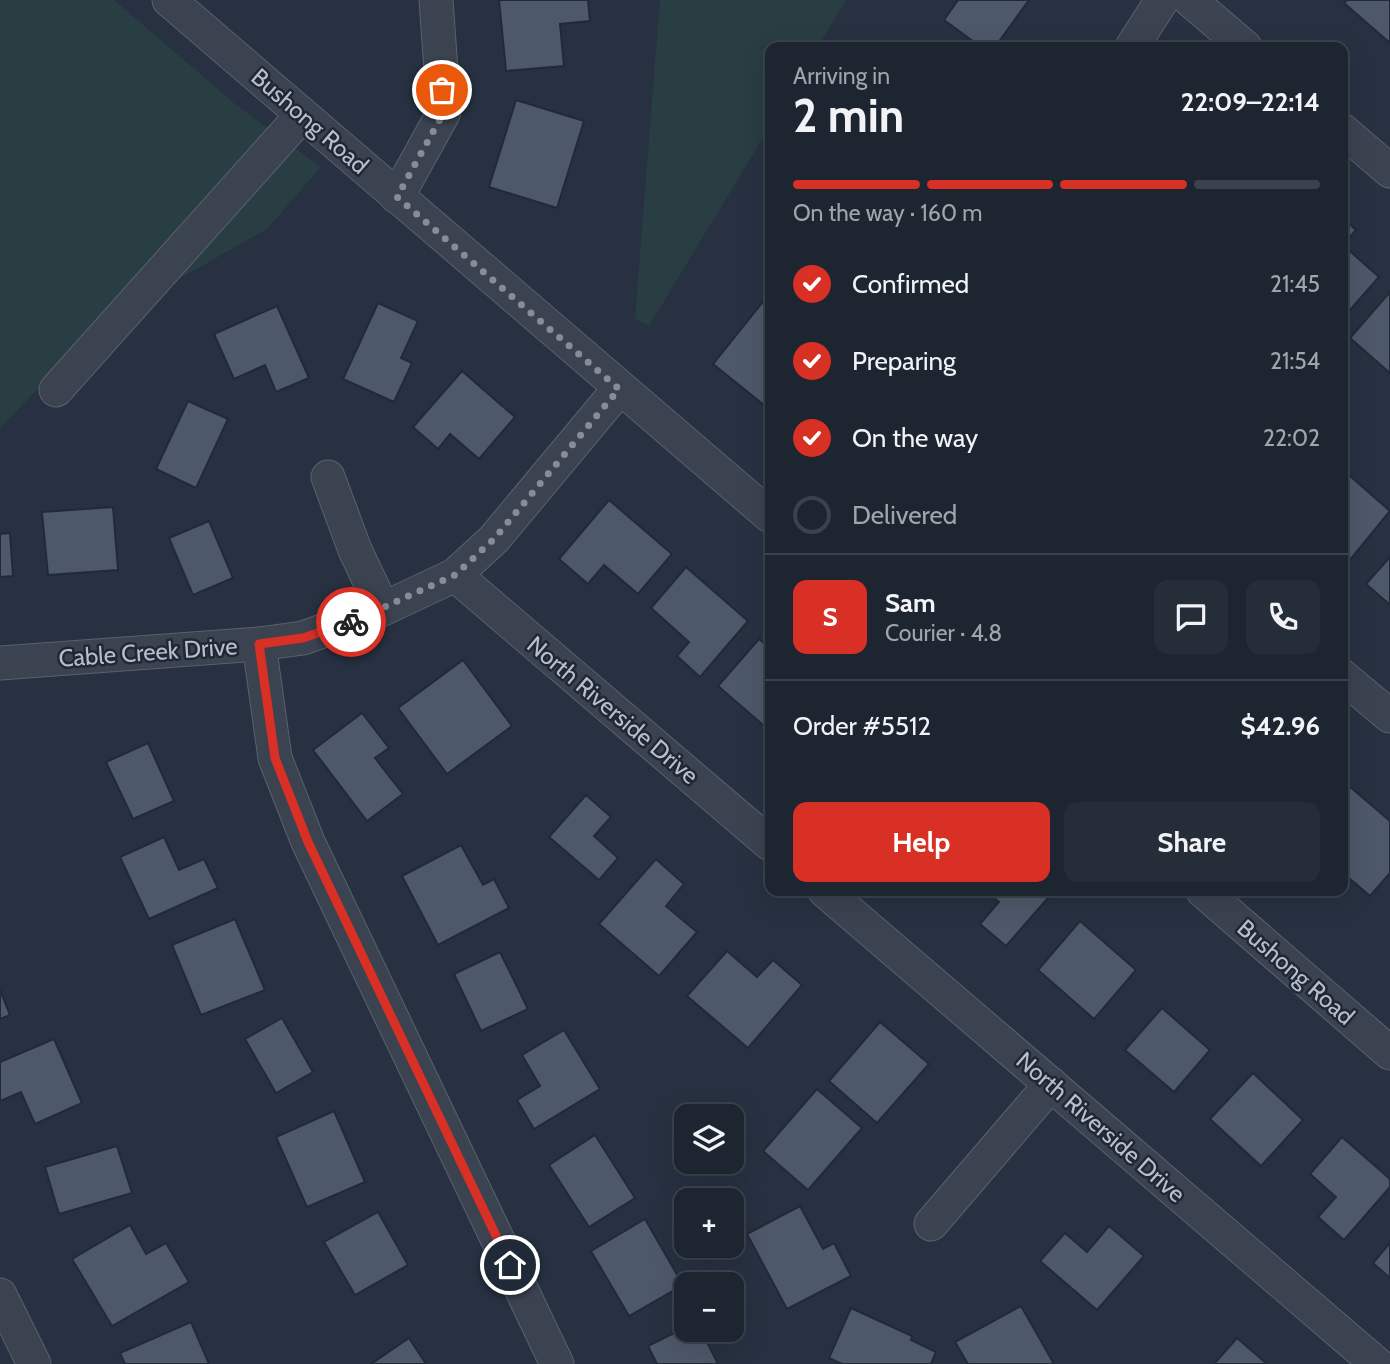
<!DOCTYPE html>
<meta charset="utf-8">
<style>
body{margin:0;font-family:Cabin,sans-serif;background:#252d39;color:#f1f3f6;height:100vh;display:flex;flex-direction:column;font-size:26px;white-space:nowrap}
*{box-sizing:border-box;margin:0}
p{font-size:23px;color:#a0a5ab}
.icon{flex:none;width:38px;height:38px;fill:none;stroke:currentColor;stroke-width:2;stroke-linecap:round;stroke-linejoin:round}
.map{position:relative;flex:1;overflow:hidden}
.panel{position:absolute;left:765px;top:42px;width:583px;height:854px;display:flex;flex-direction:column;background:#1d2531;border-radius:14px;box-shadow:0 7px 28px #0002,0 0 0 2px #3b424d}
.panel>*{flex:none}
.buttons{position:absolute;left:674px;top:1104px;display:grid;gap:14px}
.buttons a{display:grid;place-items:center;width:70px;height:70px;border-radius:14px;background:#1d2531;box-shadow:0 7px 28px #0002,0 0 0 2px #3b424d;font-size:35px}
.pin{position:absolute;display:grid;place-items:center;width:60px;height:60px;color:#fff;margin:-30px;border:4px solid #fff;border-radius:50%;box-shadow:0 2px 7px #0007}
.courier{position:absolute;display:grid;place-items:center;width:70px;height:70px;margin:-35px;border:5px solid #d93025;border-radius:50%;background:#fff;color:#222;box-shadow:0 2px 9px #0007}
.overview em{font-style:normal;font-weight:700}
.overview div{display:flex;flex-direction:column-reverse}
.overview{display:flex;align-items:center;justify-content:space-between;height:119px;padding:0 28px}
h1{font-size:46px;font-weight:700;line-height:52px}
.bar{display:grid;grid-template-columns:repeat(4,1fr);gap:10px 7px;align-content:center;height:84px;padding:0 28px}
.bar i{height:9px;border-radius:5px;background:#3b424d}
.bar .selected{background:#d93025}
.bar p{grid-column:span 4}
.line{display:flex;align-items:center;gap:18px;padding:0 28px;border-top:2px solid #3b424d}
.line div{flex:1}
.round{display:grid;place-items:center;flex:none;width:74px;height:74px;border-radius:14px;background:#252d39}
ol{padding:0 28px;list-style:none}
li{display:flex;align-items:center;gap:21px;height:77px}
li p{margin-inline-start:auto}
li .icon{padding:7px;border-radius:50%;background:#d93025;color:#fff;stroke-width:4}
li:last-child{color:#a0a5ab}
li i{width:38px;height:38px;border:4px solid #3b424d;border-radius:50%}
.primary-button{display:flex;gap:14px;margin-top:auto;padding:14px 28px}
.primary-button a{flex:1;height:80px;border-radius:14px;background:#d93025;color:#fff;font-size:28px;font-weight:700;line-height:80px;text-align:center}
.primary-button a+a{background:#252d39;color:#f1f3f6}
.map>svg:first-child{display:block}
.green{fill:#293e42}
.building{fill:#4d586a;stroke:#222a38;stroke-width:2}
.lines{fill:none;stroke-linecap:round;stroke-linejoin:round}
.minor-casing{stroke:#59616e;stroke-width:35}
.minor{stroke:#3b4351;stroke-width:33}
.done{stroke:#858d9b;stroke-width:7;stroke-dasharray:0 12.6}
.route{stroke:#d93025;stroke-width:9}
.labels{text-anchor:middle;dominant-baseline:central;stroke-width:5;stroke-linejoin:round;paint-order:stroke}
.street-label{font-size:24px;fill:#b8bfcb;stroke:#202836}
</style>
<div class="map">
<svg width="1390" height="1364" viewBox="0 0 1390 1364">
<rect width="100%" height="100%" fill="#273141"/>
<!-- green -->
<g class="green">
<polygon points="0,0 114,0 235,104 321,167 267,229 101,323 0,428"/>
<polygon points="660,0 846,0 818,47 770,47 770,126 649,326 635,318"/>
</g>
<!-- building -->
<g class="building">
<polygon points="499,0 588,0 590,21 560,24 564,66 506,71"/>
<polygon points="958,0 1029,0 995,47 981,47 944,20"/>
<polygon points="1347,0 1390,0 1390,43 1344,3"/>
<polygon points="516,100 584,121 557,208 489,187"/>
<polygon points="1342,217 1356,230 1343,245 1379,277 1342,319"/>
<polygon points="1390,292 1390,373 1350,338"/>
<polygon points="766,298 770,301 770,410 713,364"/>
<polygon points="378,303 418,321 401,358 412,363 394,402 343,379"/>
<polygon points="277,306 309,378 276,392 265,365 234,379 214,334"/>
<polygon points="462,371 515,417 479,459 450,434 438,449 413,427"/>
<polygon points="188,401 228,419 196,488 156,469"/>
<polygon points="1342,469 1390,511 1345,566 1342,563"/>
<polygon points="609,500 672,554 638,594 604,565 588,584 559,559"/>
<polygon points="113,507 118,570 48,575 42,512"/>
<polygon points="209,521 233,578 193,595 169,538"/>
<polygon points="10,533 13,576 0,577 0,534"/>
<polygon points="1390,557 1390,602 1389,604 1366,584"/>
<polygon points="686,567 748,621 700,677 677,656 689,642 651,608"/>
<polygon points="759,639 770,648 770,731 718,686"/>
<polygon points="463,660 512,726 447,774 398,708"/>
<polygon points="362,713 389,748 375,758 403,794 367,821 313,750"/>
<polygon points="148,743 174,801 133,819 106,762"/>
<polygon points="1349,786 1390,821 1390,873 1370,896 1342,872 1342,794"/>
<polygon points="586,795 611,817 594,836 618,858 599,880 549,837"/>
<polygon points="164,837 179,870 204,859 218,888 149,919 120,857"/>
<polygon points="461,845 483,885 494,879 509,908 438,945 402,876"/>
<polygon points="656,859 684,884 666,906 697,932 659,976 599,924"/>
<polygon points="985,891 1054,891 1006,946 980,924 999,902"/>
<polygon points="235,919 265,990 201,1015 172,945"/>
<polygon points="1080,921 1136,970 1094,1019 1038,970"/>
<polygon points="727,951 757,977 773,960 802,985 748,1048 687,996"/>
<polygon points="500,952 528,1009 481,1031 454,974"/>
<polygon points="0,990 10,1015 0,1019"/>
<polygon points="1162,1008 1210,1050 1174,1092 1125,1050"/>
<polygon points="282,1018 313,1072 276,1093 245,1039"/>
<polygon points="880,1022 929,1064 877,1123 829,1081"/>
<polygon points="564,1030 600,1089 534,1129 517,1100 540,1086 522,1055"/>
<polygon points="54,1039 82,1103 35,1124 21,1092 0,1101 0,1062"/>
<polygon points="1253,1073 1303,1120 1261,1166 1210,1119"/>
<polygon points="817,1089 862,1128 808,1190 763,1151"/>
<polygon points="334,1111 365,1182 307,1207 276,1137"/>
<polygon points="595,1135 635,1198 589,1227 549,1165"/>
<polygon points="1342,1137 1390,1179 1390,1187 1344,1240 1318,1217 1336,1197 1310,1174"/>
<polygon points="117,1146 132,1193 59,1214 45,1167"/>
<polygon points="800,1206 823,1249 834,1243 851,1276 787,1309 747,1234"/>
<polygon points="378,1212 408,1265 355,1295 324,1242"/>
<polygon points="645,1219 683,1285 629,1316 591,1251"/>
<polygon points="130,1225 146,1254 166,1243 189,1282 112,1326 72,1259"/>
<polygon points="1109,1226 1144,1256 1097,1310 1040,1261 1065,1233 1087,1252"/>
<polygon points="1390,1243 1390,1278 1373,1263"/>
<polygon points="1021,1306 1054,1364 968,1364 955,1342"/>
<polygon points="851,1308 912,1336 911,1340 936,1352 931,1364 842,1364 829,1358"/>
<polygon points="191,1322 209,1364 125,1364 120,1353"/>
<polygon points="686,1327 686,1330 701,1330 718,1364 657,1364 648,1346"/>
<polygon points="409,1338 426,1364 371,1364"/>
<polygon points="1237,1338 1267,1364 1214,1364"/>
</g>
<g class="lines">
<defs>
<g id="minor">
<polyline points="169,0 770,516"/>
<polyline points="1190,0 1245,47"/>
<polyline points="1132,47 1162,0"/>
<polyline points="1342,130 1390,171"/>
<polyline points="397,197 444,112 436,0"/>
<polyline points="56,390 302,115"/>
<polyline points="328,477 355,550 383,609"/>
<polyline points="455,575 770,844"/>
<polyline points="259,644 275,758 308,842 557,1364"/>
<polyline points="0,663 259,644 303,638 383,609 455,575 494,539 619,389"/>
<polyline points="1342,676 1390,716"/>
<polyline points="825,891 1377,1364"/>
<polyline points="1203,891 1390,1053"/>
<polyline points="931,1224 1051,1084"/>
<polyline points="0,1295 34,1364"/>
</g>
</defs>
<!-- minor casing -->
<use href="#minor" class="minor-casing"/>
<!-- minor -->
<use href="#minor" class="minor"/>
</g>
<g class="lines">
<!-- done -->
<polyline class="done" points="351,622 455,575 494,539 619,389 397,197 444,112 442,90"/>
<!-- route -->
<polyline class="route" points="351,622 303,638 259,644 275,758 308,842 510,1265"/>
</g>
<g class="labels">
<!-- street labels -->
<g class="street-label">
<text transform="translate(310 121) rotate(41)">Bushong Road</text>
<text transform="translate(148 652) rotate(-4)">Cable Creek Drive</text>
<text transform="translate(613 710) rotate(40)">North Riverside Drive</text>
<text transform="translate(1296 972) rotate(41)">Bushong Road</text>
<text transform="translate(1101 1127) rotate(41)">North Riverside Drive</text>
</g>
</g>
</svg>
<div class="buttons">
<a><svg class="icon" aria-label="layers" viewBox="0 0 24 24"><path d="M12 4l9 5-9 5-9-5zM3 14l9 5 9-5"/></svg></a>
<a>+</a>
<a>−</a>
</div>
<div class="pin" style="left:442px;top:90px;background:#ea580c"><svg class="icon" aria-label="bag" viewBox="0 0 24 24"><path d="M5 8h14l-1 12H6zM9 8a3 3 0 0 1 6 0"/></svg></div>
<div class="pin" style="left:510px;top:1265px;background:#1f2937"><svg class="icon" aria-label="home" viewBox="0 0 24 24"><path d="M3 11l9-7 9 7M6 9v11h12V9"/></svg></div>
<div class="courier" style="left:351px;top:622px"><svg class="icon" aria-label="bike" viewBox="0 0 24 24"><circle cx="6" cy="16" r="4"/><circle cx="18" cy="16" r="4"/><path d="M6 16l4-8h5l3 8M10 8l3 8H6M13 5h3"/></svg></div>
<section class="panel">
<div class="overview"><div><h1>2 min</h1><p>Arriving in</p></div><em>22:09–22:14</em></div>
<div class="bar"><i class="selected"></i><i class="selected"></i><i class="selected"></i><i></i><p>On the way · 160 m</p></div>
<ol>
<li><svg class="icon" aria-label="check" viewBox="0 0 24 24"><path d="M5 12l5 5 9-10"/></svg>Confirmed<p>21:45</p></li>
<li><svg class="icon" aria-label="check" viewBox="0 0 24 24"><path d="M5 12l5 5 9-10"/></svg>Preparing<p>21:54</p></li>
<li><svg class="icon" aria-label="check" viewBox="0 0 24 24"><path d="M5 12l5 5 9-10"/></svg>On the way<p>22:02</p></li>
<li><i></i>Delivered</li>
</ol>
<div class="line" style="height:126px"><b class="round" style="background:#d93025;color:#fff">S</b><div><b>Sam</b><p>Courier · 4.8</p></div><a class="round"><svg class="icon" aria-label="chat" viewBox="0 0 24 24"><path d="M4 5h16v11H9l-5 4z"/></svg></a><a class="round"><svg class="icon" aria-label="phone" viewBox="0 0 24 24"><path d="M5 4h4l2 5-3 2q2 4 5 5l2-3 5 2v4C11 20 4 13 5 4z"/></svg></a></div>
<div class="line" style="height:91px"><div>Order #5512</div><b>$42.96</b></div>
<div class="primary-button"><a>Help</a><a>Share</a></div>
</section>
</div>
